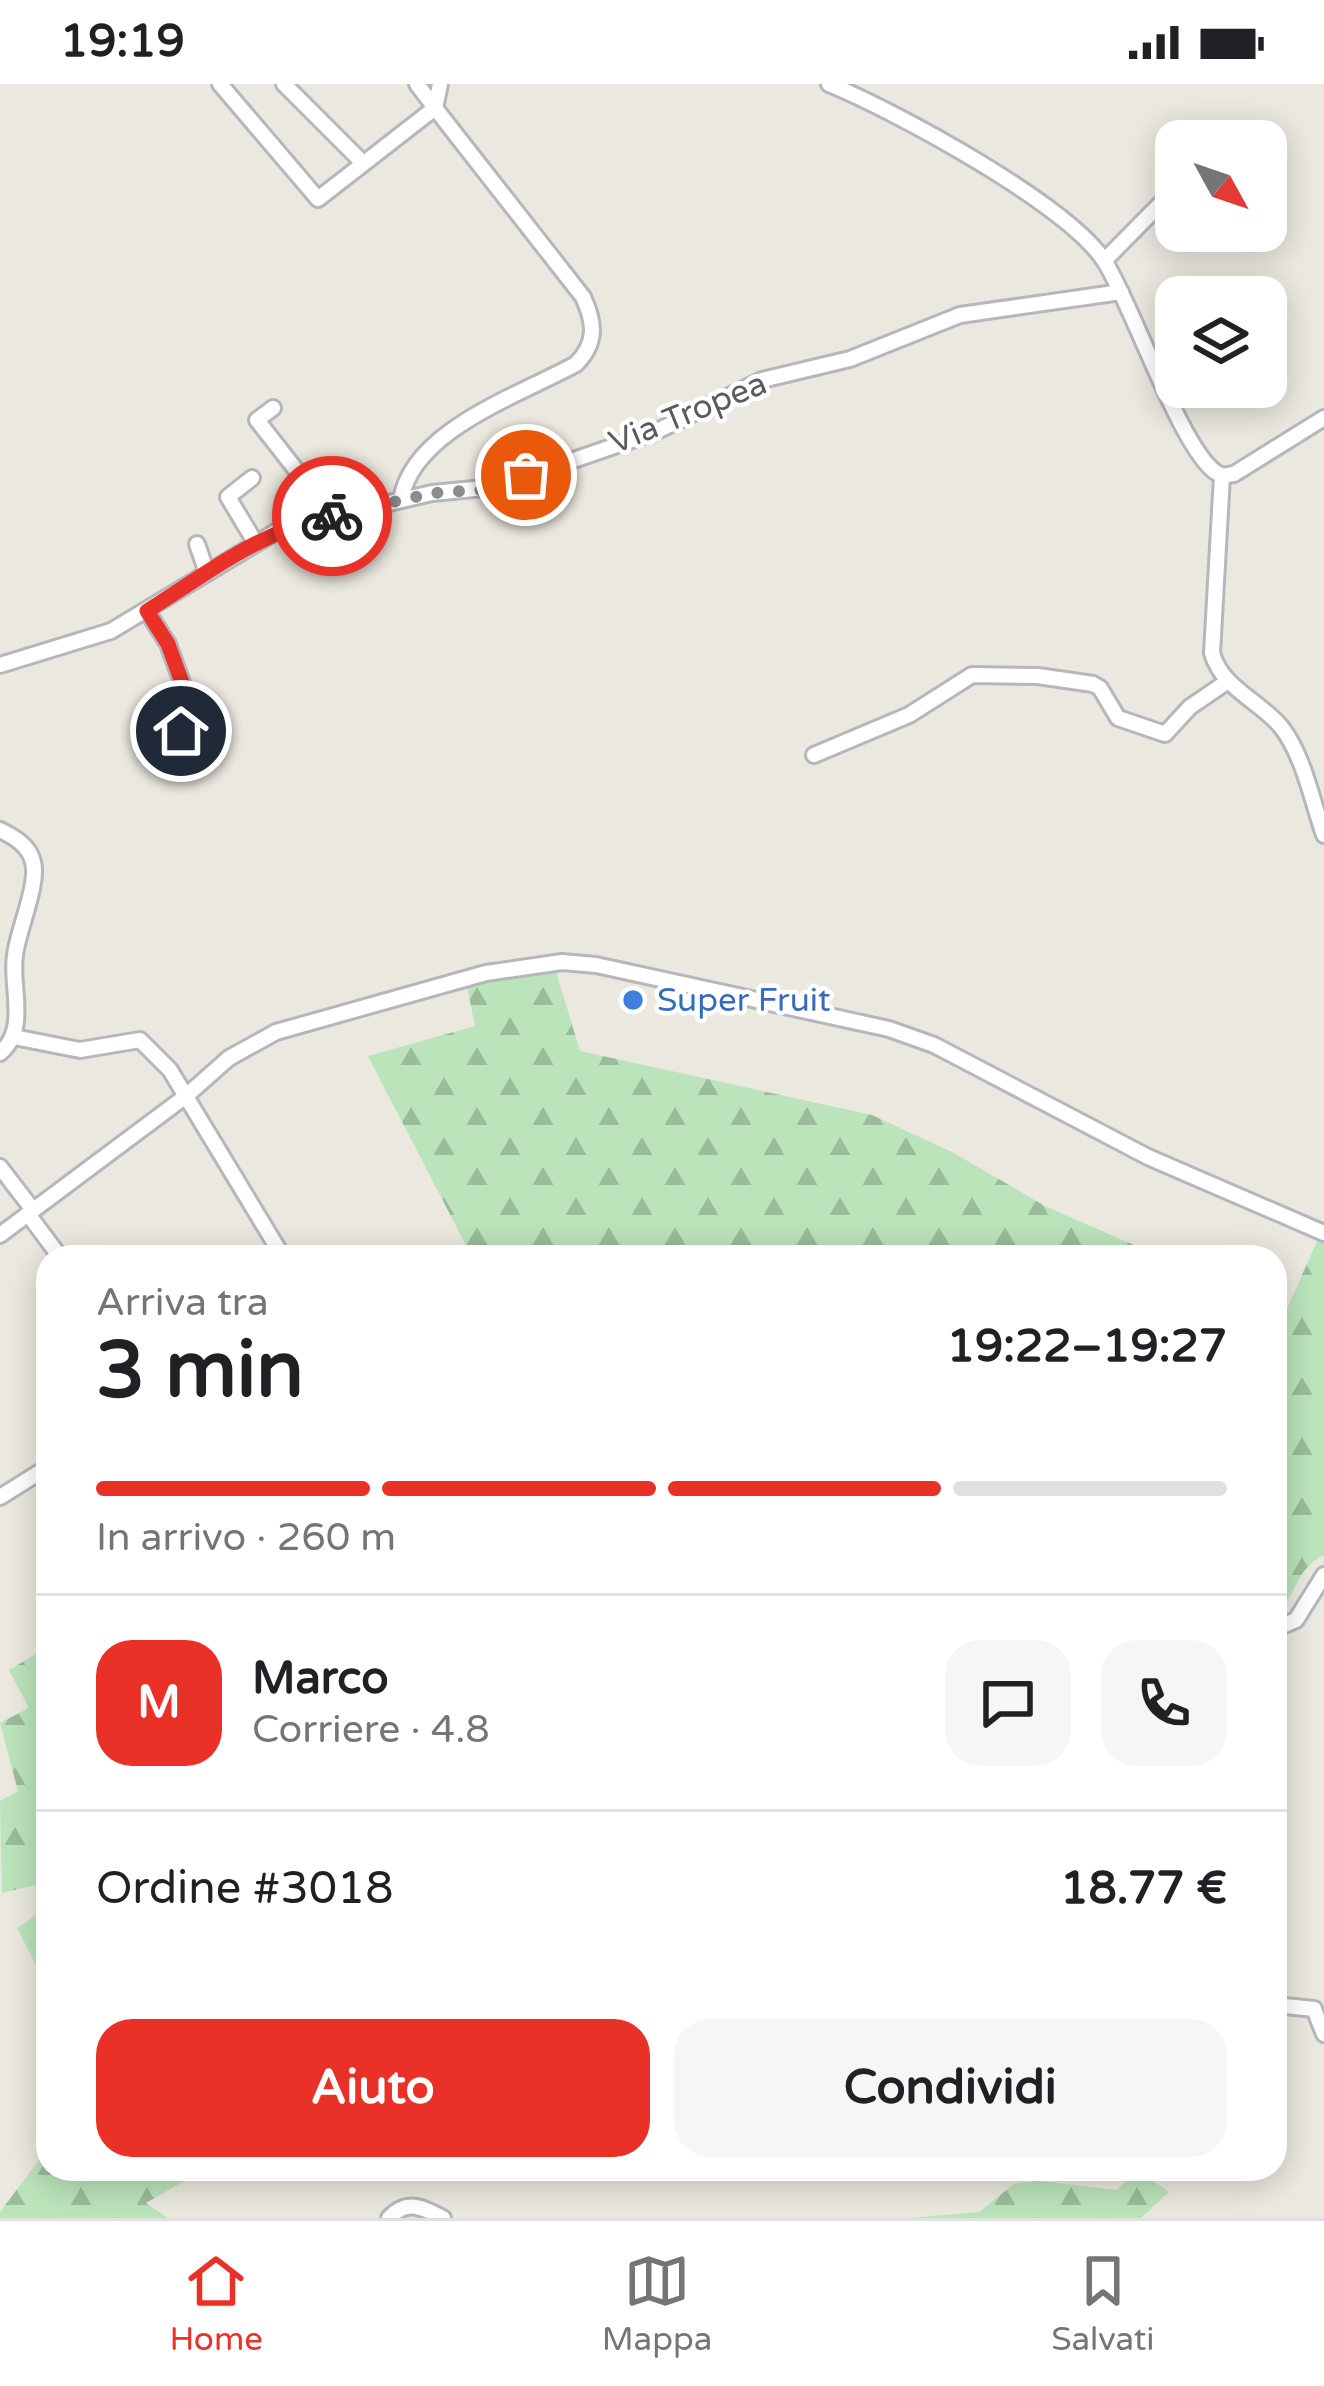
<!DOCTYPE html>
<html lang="it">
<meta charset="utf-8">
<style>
body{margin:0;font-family:"Varela Round",sans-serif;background:#f6f6f6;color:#202124;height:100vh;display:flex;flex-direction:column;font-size:45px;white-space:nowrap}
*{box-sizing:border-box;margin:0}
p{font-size:39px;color:#757577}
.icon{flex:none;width:66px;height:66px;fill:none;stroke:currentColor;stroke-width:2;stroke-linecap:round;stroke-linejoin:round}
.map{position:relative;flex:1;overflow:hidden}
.details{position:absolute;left:36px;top:1161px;width:1251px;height:936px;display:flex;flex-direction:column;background:#fff;border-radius:36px;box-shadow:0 6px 30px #0003}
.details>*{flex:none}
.needle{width:78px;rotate:130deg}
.controls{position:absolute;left:1155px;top:36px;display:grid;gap:24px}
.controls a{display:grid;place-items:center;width:132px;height:132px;border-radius:24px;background:#fff;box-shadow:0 6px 30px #0003;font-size:60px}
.pin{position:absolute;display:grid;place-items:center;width:102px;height:102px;color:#fff;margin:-51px;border:6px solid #fff;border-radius:50%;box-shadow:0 3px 12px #0007}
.courier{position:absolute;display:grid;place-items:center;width:120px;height:120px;margin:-60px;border:9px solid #e93127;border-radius:50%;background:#fff;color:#222;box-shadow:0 3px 15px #0007}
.summary em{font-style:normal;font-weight:800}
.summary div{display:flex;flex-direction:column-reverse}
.summary{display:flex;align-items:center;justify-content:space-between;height:204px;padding:0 60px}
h1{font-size:78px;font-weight:800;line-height:90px}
.bar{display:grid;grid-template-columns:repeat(4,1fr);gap:18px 12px;align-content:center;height:144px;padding:0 60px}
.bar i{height:15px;border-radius:9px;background:#e0e0e0}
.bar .on{background:#e93127}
.bar p{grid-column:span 4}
.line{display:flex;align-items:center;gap:30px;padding:0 60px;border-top:3px solid #e0e0e0}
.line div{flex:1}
.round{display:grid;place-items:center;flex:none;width:126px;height:126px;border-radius:36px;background:#f6f6f6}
.action{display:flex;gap:24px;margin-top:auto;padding:24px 60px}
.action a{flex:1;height:138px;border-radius:36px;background:#e93127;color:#fff;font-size:48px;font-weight:800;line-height:138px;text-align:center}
.action a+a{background:#f6f6f6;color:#202124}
.status{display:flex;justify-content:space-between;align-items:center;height:84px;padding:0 60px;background:#fff;direction:ltr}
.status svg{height:33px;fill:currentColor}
.tab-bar{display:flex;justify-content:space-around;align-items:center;height:168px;border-top:3px solid #e0e0e0;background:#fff;font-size:33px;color:#757577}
.tab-bar a{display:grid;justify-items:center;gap:6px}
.tab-bar .on{color:#e93127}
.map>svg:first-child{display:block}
.forest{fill:url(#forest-firs)}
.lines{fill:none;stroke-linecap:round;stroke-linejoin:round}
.minor-casing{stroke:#b5b7bc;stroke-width:20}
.minor{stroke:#fff;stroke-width:14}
.done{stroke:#8b8d8c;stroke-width:12;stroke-dasharray:0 21.6}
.route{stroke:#e93127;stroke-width:15}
.shop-dot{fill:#3f7fe0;stroke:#fff;stroke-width:4.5}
.labels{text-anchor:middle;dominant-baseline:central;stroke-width:9;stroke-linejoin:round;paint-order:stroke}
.street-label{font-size:33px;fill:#585c60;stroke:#fff}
.shop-label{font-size:33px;fill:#366cbe;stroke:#fff;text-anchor:start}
</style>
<div class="status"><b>19:19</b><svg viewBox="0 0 49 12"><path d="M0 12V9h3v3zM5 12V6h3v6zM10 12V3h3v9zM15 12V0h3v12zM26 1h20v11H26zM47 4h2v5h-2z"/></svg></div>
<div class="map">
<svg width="1324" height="2134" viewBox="0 0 1324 2134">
<defs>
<pattern id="forest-firs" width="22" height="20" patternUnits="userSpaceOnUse" patternTransform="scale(3)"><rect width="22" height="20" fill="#bbe4ba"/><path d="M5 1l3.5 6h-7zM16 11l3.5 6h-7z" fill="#9bbc9b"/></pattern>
</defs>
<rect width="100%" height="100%" fill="#ebe8df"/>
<!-- forest -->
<g class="forest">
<polygon points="530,886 556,888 580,967 872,1031 952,1068 1045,1122 1161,1173 472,1173 368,972 475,942 467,903"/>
<path d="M1318 1155 1324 1158V1471C1293 1487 1298 1510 1275 1533V1223L1286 1227Z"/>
<polygon points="48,1563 48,1807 44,1799 2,1809 0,1717 18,1707 0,1639 29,1624 9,1586"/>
<polygon points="48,1823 48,1881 40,1889 17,1844"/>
<polygon points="48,2064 48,2085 191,2085 198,2089 146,2119 168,2134 0,2134 0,2128"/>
<polygon points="1137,2086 1169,2108 1141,2134 910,2134 979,2128 1014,2100 1038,2097 1117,2106"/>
</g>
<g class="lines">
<defs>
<g id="minor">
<polyline points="220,0 318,115 435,24 417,0"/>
<polyline points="284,0 363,79"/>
<path d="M829 0C895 27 1069 121 1105 178 1132 220 1182 368 1217 389 1224 393 1225 391 1234 390L1324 334"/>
<polyline points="1105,176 1176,104"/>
<polyline points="273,324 257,336 332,432"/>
<path d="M1222 392 1212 569C1222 605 1261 617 1282 644 1304 673 1312 717 1324 751"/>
<polyline points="252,394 228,413 255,458"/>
<path d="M401 416C412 346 520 311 576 280 597 259 595 239 583 213L435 24 440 0"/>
<polyline points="197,460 207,489"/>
<path d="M147 527 168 560 184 604C164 642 187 646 208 672"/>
<polyline points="0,581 111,547 282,444 432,409 495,403 655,348 762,296 850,275 960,231 1121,208"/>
<polyline points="814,671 909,631 972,591 1038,592 1093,600 1100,604 1118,634 1165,650 1190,623 1228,597"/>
<path d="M0 746C14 753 29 761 33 778 39 800 18 846 15 871 10 903 29 945 0 969"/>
<polyline points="14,953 80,966 140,956 170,986 283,1173"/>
<polyline points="0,1083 33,1126"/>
<polyline points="28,1130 60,1173"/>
<polyline points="0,1151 186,1012 229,974 276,948 486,889 562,878 596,881 889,945 934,961 1148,1073 1324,1149"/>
<polyline points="0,1413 48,1383"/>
<polyline points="1275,1545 1296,1536 1324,1491"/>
<polyline points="1275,1921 1314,1925 1324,1950"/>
<path d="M389 2134C407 2115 422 2123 443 2134"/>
</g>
</defs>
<!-- minor casing -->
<use href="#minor" class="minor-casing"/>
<!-- minor -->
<use href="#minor" class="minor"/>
</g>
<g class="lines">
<!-- done -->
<polyline class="done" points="332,432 432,409 481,406 526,391"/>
<!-- route -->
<path class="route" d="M181 647 176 624 184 604 168 560 147 527C209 488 260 447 332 432"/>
</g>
<!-- markers -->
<circle class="shop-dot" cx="633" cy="916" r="12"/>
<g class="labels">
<!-- street labels -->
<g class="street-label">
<text transform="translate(688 329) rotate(-22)">Via Tropea</text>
</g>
<!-- shop labels -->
<g class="shop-label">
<text x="657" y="916">Super Fruit</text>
</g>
</g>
</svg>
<div class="controls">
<a><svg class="needle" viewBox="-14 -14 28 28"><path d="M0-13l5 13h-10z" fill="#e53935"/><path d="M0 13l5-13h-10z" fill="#757577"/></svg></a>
<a><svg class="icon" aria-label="layers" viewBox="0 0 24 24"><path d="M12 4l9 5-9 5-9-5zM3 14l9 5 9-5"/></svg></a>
</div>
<div class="pin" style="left:526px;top:391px;background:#ea580c"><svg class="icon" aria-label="bag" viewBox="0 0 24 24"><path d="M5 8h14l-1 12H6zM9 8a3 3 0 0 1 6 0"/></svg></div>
<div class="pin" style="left:181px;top:647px;background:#1f2937"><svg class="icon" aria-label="home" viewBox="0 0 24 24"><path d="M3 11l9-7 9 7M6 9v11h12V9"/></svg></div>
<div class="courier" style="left:332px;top:432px"><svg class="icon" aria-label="bike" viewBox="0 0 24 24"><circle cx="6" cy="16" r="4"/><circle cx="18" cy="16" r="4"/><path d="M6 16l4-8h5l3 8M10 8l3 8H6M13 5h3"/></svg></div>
<section class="details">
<div class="summary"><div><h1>3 min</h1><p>Arriva tra</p></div><em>19:22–19:27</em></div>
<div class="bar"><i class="on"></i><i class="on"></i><i class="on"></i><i></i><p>In arrivo · 260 m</p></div>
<div class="line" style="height:216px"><b class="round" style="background:#e93127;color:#fff">M</b><div><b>Marco</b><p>Corriere · 4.8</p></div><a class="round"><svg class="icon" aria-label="chat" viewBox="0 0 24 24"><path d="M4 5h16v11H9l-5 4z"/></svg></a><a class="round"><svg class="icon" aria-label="phone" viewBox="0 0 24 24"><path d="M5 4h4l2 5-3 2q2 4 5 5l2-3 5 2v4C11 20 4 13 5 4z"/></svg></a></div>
<div class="line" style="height:156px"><div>Ordine #3018</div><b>18.77 €</b></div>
<div class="action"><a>Aiuto</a><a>Condividi</a></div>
</section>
</div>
<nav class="tab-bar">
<a class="on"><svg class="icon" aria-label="home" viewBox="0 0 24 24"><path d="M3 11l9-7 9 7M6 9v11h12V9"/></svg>Home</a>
<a><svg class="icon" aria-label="map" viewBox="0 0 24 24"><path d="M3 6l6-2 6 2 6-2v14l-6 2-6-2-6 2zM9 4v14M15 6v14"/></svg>Mappa</a>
<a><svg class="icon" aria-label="saved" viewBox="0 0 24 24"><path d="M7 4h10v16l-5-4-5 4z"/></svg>Salvati</a>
</nav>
